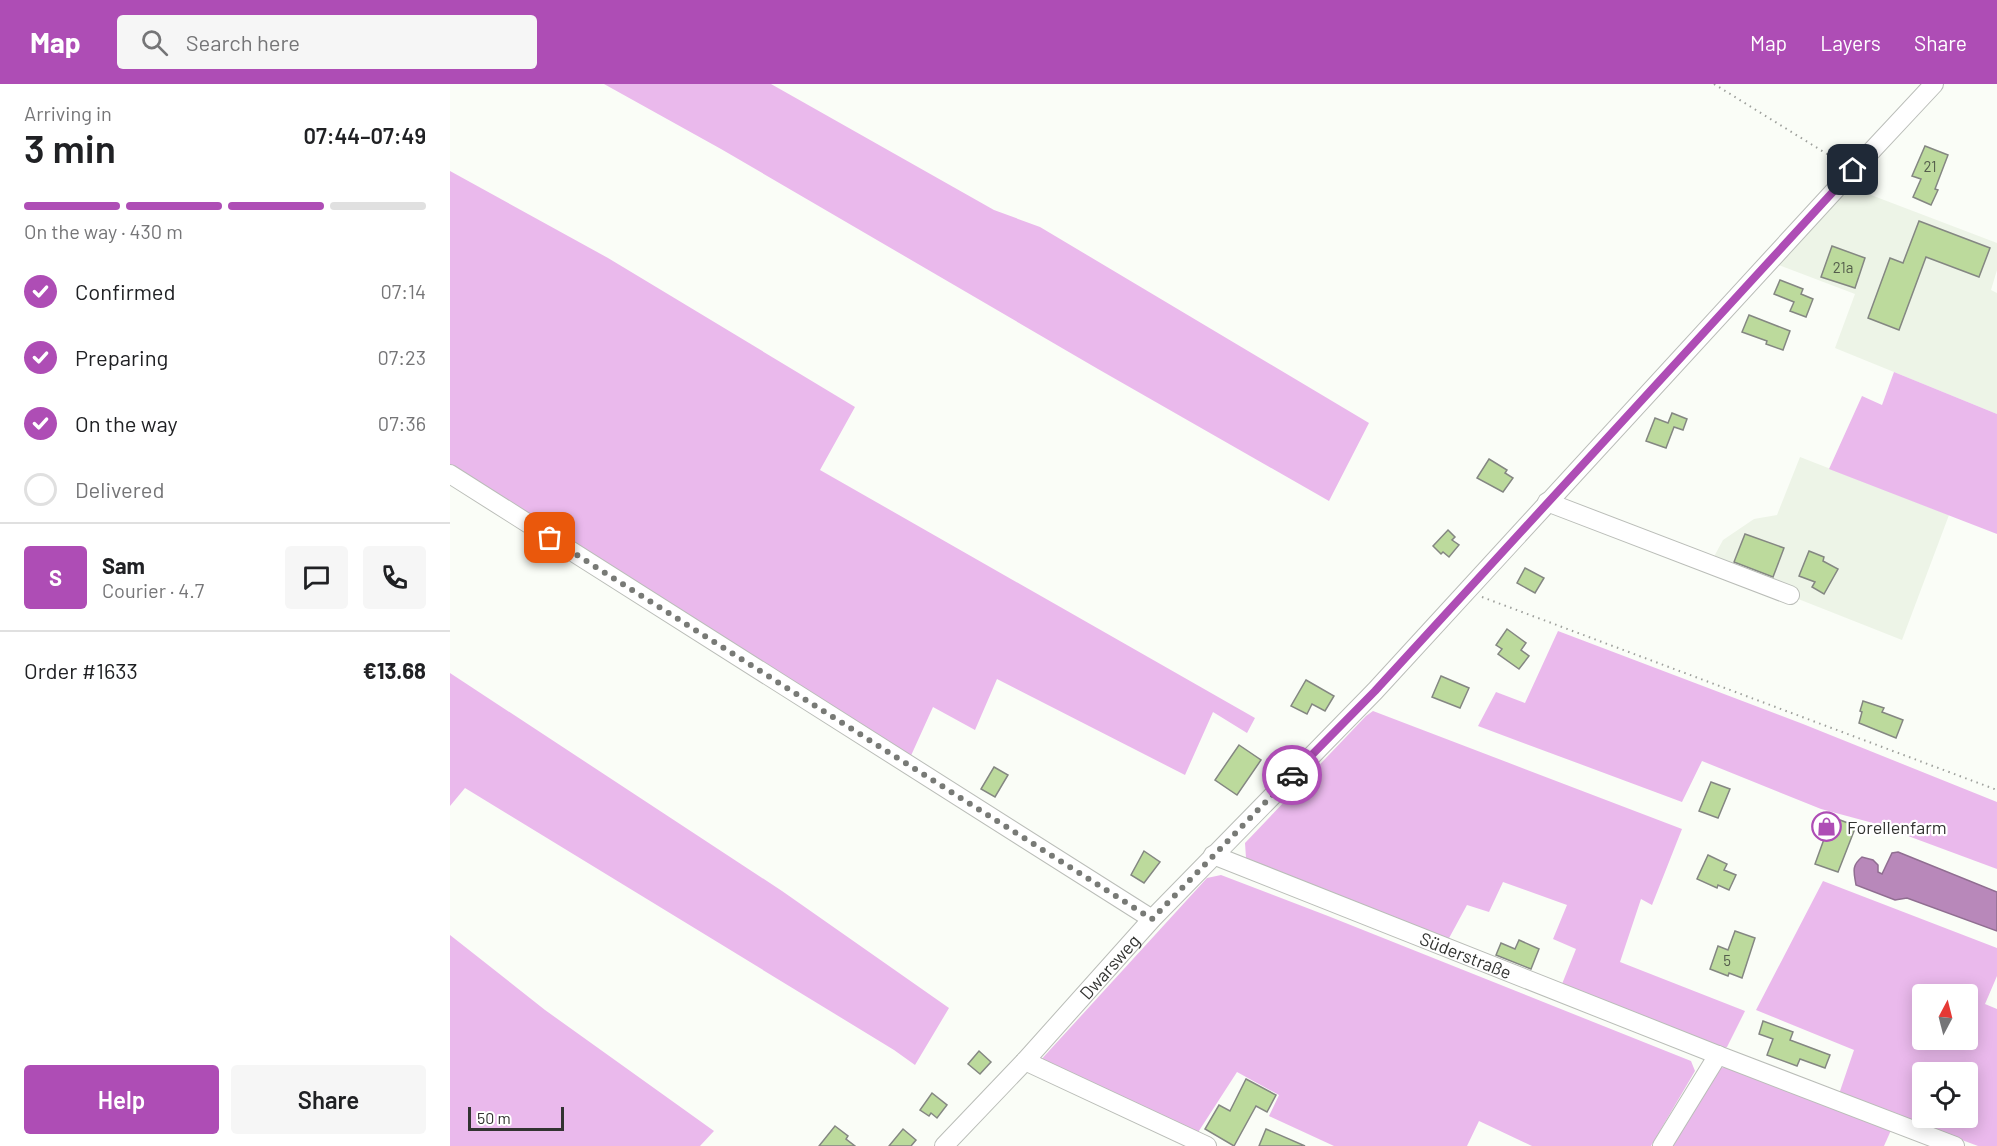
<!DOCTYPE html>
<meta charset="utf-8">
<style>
body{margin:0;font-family:Barlow,sans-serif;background:#f6f6f6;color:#202124;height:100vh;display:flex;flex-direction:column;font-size:22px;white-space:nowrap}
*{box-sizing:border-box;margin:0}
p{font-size:20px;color:#757577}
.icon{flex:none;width:33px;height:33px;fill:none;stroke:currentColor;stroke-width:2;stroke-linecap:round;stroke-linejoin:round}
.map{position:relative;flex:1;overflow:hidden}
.drawer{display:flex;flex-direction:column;background:#fff;width:450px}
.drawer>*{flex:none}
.needle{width:39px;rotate:7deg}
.tools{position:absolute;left:1462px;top:900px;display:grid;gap:12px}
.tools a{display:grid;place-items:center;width:66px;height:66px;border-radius:6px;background:#fff;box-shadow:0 3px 15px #0003;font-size:30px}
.scale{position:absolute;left:18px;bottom:15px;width:96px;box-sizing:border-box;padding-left:6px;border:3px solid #323331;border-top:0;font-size:16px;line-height:21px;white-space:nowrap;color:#323331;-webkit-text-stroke:4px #fff;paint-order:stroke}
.pin{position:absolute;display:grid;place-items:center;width:51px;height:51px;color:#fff;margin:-26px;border-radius:12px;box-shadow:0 3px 9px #0006}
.courier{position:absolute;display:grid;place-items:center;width:60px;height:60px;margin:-30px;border:4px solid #ae4db5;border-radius:50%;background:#fff;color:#222;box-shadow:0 2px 8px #0007}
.summary em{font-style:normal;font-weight:600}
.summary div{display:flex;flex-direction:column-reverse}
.summary{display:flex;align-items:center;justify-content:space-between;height:102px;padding:0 24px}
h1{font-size:39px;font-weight:600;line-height:45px}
.bar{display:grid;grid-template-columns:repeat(4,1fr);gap:9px 6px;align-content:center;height:72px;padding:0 24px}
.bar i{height:8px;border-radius:4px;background:#e0e0e0}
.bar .active{background:#ae4db5}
.bar p{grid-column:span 4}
.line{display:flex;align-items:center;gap:15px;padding:0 24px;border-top:2px solid #e0e0e0}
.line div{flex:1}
.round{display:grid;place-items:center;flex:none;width:63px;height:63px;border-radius:6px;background:#f6f6f6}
ol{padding:0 24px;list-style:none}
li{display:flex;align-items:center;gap:18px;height:66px}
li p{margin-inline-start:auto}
li .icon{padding:6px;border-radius:50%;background:#ae4db5;color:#fff;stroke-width:4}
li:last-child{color:#757577}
li i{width:33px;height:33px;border:3px solid #e0e0e0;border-radius:50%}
.cta{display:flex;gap:12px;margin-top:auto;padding:12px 24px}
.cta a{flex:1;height:69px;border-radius:6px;background:#ae4db5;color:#fff;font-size:24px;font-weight:600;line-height:69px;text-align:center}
.cta a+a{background:#f6f6f6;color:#202124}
header{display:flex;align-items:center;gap:36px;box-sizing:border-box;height:84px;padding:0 30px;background:#ae4db5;color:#fff}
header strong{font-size:28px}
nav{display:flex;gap:33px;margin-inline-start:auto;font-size:21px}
.search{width:420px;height:54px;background:#f6f6f6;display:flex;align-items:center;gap:15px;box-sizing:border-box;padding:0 21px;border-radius:6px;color:#757577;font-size:22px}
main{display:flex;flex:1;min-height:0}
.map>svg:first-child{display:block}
.built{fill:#edf4e7}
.green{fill:#eab9ec;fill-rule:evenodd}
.water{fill:#b888ba;stroke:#906e91;stroke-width:1.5}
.building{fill:#bcda9c;stroke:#848782;stroke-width:1.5}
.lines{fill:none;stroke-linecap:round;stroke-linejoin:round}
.minor-casing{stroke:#babdb8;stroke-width:20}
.path{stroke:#9ea09c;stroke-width:2;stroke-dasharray:1.5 4.5;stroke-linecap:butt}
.minor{stroke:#fff;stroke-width:18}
.done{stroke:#787a76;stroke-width:6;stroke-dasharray:0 10.8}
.route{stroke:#ae4db5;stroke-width:8}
.labels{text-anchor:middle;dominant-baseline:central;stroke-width:4.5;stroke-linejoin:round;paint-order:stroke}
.number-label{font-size:15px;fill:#545d4c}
.poi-label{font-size:18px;fill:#323331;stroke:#fff;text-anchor:start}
.street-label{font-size:18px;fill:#323331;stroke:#fff}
</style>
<header>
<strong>Map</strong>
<div class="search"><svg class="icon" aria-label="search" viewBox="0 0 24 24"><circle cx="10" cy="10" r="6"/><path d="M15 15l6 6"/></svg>Search here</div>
<nav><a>Map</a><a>Layers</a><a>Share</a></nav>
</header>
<main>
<section class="drawer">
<div class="summary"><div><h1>3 min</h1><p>Arriving in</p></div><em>07:44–07:49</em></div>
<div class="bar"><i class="active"></i><i class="active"></i><i class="active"></i><i></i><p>On the way · 430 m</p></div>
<ol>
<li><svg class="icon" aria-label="check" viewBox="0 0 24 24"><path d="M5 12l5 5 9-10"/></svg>Confirmed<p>07:14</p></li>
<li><svg class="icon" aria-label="check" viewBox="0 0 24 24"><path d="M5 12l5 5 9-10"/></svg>Preparing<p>07:23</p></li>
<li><svg class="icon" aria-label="check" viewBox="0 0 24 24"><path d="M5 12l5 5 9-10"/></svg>On the way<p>07:36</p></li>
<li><i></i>Delivered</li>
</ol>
<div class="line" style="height:108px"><b class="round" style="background:#ae4db5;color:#fff">S</b><div><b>Sam</b><p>Courier · 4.7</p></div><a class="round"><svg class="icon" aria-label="chat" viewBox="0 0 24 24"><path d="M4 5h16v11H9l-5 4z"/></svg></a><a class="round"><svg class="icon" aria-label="phone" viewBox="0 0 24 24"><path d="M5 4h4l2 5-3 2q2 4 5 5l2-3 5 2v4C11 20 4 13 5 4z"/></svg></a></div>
<div class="line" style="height:78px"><div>Order #1633</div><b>€13.68</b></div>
<div class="cta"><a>Help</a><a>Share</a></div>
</section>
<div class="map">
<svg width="1547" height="1062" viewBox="0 0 1547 1062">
<rect width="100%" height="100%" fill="#fafdf7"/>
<!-- built -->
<g class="built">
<polygon points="1400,103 1547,159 1547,186 1541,206 1547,209 1547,330 1385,264 1405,210 1326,180"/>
<polygon points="1350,373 1499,431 1452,556 1260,480 1273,456 1304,435 1327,431"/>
</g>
<!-- green -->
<g class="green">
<polygon points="154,0 321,0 544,126 590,143 919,339 879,417 648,285 271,65"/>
<polygon points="0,87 158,174 405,323 370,386 805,634 797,649 763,628 735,691 547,595 525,646 483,623 459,676 0,386"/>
<polygon points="1444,288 1547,330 1547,450 1379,385 1412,312 1432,321"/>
<polygon points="1108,547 1353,640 1547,718 1547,785 1423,739 1371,725 1252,677 1232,718 1028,642 1046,608 1075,619"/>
<polygon points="0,589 332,807 499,924 465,981 444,966 15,704 0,722"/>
<polygon points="923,627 1232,745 1202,821 1191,815 1170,878 1295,927 1277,963 1273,965 1112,900 1126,865 1103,855 1117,821 1053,798 1039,828 1017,821 998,856 796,774 795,759 916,632"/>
<polygon points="771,791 878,832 1241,977 1245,987 1201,1062 1082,1062 1029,1037 1017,1062 884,1062 819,1032 829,1011 787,988 745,1053 588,979 757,794"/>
<path d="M1373 797 1547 864V892L1535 920 1547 925V1062H1528L1389 1010 1404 966 1306 926ZM1473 910H1518V956H1473ZM1473 988H1518V1034H1473Z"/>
<polygon points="0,851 95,926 264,1047 250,1062 0,1062"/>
<polygon points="1278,983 1442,1044 1434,1062 1220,1062 1269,984"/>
</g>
<!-- water -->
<path class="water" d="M1448 768 1547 808V847L1457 814 1445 816 1406 801C1404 788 1401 782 1412 773L1423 776 1428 781V788L1432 790 1442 769Z"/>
<!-- building -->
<g class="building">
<polygon points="1475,62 1498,71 1485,105 1488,106 1481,121 1463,113 1471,95 1462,92"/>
<polygon points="1469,137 1540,164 1529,193 1476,173 1449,246 1418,234 1440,174 1453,179"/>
<polygon points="1382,162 1415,174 1405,204 1371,193"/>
<polygon points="1330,196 1353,205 1351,210 1363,215 1356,233 1340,227 1344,218 1324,210"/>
<polygon points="1299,231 1340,247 1333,266 1316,260 1317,257 1292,248"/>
<polygon points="1222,329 1237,335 1233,346 1224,343 1216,364 1196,357 1205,334 1218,339"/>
<polygon points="1039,375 1057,386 1055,389 1063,394 1053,408 1027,394"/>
<polygon points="998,446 1005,453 1002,456 1009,461 999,473 993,468 991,470 983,462"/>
<polygon points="1295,450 1334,464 1323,493 1284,478"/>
<polygon points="1359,467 1374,473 1373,477 1388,485 1374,510 1362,503 1365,498 1349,492"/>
<polygon points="1075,484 1094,494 1085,509 1067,499"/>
<polygon points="1057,545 1076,559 1071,566 1079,572 1069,585 1048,570 1052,565 1046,561"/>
<polygon points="991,592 1019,604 1010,624 982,613"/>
<polygon points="856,596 884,612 875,627 862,620 857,630 841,622"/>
<polygon points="1413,617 1434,624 1432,628 1453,636 1446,654 1409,639 1412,628 1410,627"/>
<polygon points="789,661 811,676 787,711 765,696"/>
<polygon points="544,683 558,691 545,713 531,705"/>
<polygon points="1261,698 1280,705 1268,734 1249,727"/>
<polygon points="1382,733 1406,742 1388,788 1365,780"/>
<polygon points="694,767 710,778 694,799 681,791"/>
<polygon points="1258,771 1277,780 1274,786 1286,791 1279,806 1268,801 1267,804 1247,795"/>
<polygon points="1285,847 1305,854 1292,894 1279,889 1278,892 1260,885 1268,862 1278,866"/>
<polygon points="1069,856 1089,865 1081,885 1046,871 1051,859 1065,865"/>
<polygon points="1313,937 1343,948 1340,956 1380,971 1375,984 1350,975 1347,982 1317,971 1323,955 1309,950"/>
<polygon points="529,967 541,978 530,990 518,980"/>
<polygon points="796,995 826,1011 817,1028 806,1022 784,1062 755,1045 769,1021 780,1027"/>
<polygon points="482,1009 497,1021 487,1034 481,1029 479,1032 470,1026"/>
<polygon points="385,1042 398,1052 396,1055 405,1062 369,1062"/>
<polygon points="453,1045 466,1056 461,1062 439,1062"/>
<polygon points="816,1045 855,1062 809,1062"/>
</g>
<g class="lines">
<defs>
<g id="minor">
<polyline points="0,390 702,835"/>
<polyline points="1097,418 1340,511"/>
<path id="s1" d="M763 771 1268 971 1505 1062"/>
<polyline points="575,977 757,1062"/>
<path id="s2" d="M494 1062 575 977 702 835 925 607 1386 105 1484 0"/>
<polyline points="1212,1062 1268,971"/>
</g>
</defs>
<!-- minor casing -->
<use href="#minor" class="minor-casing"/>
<!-- path -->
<g class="path">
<polyline points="1264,0 1390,78"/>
<polyline points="1032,513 1547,706"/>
</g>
<!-- minor -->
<use href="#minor" class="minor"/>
</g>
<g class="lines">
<!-- done -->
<polyline class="done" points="100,454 702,835 842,691"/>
<!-- route -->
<polyline class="route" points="842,691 925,607 1403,86"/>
</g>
<!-- icons -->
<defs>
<symbol id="shop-ring" viewBox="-11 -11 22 22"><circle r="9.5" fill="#fff" stroke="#ae4db5" stroke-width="1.5"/><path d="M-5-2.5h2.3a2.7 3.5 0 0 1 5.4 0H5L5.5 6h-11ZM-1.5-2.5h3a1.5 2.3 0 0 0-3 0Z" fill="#ae4db5"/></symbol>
</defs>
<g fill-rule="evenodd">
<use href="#shop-ring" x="1360" y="726" width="33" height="33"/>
</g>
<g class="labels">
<!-- number labels -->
<g class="number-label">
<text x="1480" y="82">21</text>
<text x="1393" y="183">21a</text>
<text x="1277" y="876">5</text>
</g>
<!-- poi labels -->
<g class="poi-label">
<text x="1397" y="743">Forellenfarm</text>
</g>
<!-- street labels -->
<g class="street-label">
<text stroke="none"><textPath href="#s1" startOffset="272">Süderstraße</textPath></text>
<text stroke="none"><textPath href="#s2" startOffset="244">Dwarsweg</textPath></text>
</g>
</g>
</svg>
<div class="tools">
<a><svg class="needle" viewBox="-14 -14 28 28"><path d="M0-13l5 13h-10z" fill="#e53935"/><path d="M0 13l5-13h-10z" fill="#757577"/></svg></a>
<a><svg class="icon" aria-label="locate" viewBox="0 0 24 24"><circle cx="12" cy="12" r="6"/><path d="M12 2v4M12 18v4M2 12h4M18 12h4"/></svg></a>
</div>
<div class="scale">50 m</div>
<div class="pin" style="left:100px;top:454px;background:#ea580c"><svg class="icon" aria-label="bag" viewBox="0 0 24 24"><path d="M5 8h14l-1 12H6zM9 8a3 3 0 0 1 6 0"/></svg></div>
<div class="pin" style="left:1403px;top:86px;background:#1f2937"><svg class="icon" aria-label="home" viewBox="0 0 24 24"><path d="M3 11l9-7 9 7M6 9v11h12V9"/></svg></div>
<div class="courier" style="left:842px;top:691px"><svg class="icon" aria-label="car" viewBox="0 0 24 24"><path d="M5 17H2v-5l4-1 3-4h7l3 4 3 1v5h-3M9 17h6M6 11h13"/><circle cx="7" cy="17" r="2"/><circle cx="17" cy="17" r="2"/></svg></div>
</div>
</main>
